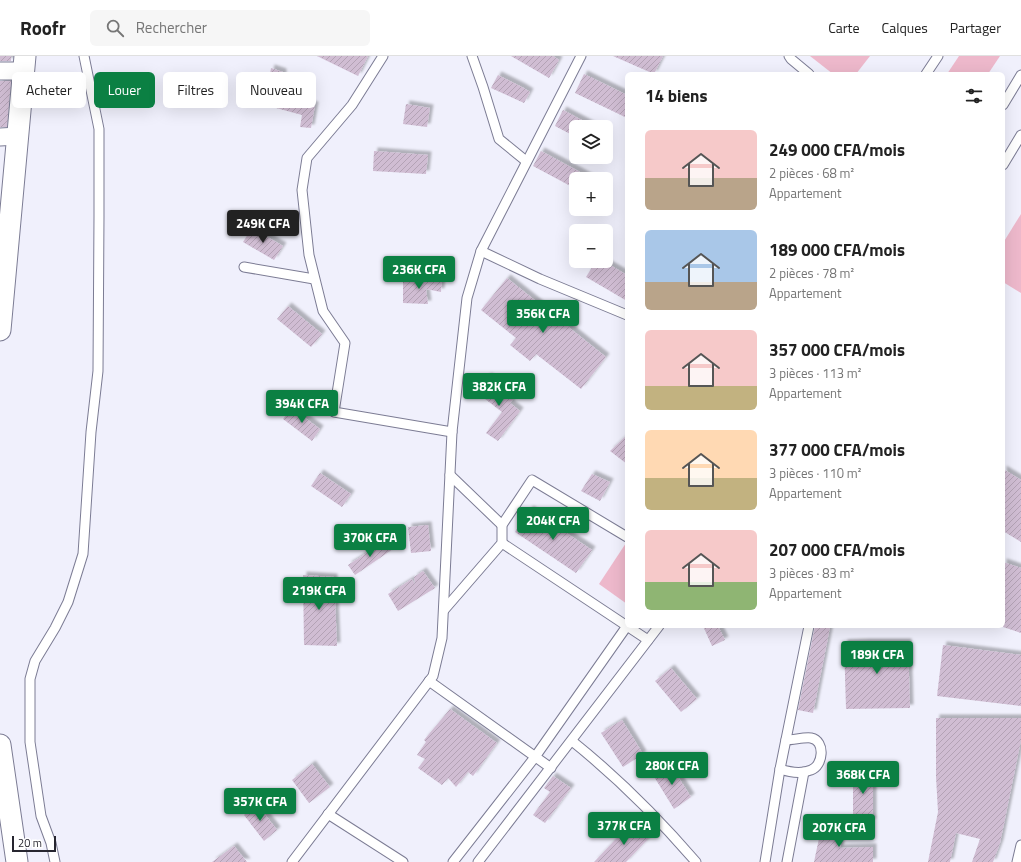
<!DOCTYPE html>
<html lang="fr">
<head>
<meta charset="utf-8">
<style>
  :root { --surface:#fff; --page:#f6f6f6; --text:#222; --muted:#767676; --line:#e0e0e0; --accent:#0b8043 }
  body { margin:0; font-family:"Titillium Web",sans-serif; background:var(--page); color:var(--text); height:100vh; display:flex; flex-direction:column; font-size:15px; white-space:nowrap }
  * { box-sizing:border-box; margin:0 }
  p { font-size:13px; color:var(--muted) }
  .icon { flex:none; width:22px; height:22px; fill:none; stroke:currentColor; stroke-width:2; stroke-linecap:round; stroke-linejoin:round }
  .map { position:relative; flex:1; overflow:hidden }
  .details { position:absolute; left:625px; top:16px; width:380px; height:556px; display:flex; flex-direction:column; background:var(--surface); border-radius:6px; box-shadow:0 4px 16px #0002 }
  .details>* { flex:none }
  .banner { position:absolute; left:12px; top:16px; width:380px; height:36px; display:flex; gap:8px }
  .tools { position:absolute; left:569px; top:64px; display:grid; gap:8px }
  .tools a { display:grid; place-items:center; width:44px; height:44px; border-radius:6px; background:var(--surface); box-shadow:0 4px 16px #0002; font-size:20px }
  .scale { position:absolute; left:12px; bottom:10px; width:44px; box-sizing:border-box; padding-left:4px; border:2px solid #272630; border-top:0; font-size:11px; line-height:14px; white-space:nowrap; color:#272630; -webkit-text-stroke:3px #fff; paint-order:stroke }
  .price { position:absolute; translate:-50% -34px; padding:0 9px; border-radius:4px; background:var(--accent); color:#fff; font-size:13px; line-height:26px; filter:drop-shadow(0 1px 2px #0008) }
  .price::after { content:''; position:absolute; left:50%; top:24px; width:12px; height:9px; margin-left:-6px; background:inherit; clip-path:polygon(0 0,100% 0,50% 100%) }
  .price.current { background:#222; color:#fff }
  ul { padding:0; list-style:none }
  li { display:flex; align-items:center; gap:12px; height:100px; padding:0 20px }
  li span { display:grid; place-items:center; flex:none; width:112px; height:80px; border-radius:6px; color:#555 }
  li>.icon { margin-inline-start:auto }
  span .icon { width:48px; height:48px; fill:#fffc; stroke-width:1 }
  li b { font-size:17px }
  h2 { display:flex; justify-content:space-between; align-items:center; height:48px; padding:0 20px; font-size:17px }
  .chip { padding:0 14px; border-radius:6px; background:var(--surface); box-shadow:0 4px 16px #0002; font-size:14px; line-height:36px }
  .chip.current { background:var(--accent); color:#fff }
  header { display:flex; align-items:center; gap:24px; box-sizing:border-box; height:56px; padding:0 20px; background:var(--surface); border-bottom:1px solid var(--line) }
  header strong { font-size:19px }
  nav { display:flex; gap:22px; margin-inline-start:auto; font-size:14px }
  .search { width:280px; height:36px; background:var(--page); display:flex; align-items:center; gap:10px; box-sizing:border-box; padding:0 14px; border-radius:6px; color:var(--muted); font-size:15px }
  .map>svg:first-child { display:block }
  .green { fill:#edb8cb }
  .building { fill:url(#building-hatch); filter:url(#shadow) }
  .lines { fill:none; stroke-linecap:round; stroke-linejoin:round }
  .service-casing { stroke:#7c7c94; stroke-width:11 }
  .minor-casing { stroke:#7c7c94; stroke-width:19 }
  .tertiary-casing { stroke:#7c7c94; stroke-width:23 }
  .service { stroke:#fff; stroke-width:9 }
  .minor { stroke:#fff; stroke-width:17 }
  .tertiary { stroke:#fff; stroke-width:21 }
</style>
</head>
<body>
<header>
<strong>Roofr</strong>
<div class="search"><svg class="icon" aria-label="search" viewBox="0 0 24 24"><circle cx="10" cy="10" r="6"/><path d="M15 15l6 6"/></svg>Rechercher</div>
<nav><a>Carte</a><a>Calques</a><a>Partager</a></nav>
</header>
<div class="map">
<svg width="1021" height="806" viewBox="0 0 1021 806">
  <defs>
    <pattern id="building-hatch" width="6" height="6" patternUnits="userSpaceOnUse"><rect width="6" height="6" fill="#d0bdd3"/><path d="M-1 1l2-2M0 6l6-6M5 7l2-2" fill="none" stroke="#b3a2b5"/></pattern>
    <filter id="shadow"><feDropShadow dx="3.5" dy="-3.5" stdDeviation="1" flood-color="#0004"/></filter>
  </defs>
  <rect width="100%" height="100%" fill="#f0f0fc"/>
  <g class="green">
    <path d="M810,0h60l-14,18h-23z"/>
    <path d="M959,0h41l-12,18h-41z"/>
    <path d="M1021,158v79l-18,-11v-39z"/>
    <path d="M626,487l1,1v60l-28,-20z"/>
  </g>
  <g class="building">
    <rect x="0" y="0" width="11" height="5"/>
    <path d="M317,0h51l-10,20z"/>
    <path d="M511,0h42l6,4 -10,18z"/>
    <path d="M613,0h50l-9,18z"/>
    <path d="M271,12l12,4v9l19,3v19l13,2 -4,23 -11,-1 2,-12 -37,-10z"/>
    <path d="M584,18l43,21v23l-52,-25z"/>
    <path d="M498,19l24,12 8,5 -6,11 -33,-15z"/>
    <path d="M0,25h11l-4,46h-7z"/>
    <path d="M406,48l24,4 -3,19 -24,-3z"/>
    <path d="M563,54l32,17h-19v10l-21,-11z"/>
    <path d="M374,95l54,4 -2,19 -53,-3z"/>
    <path d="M541,95l52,28h-17v10l-43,-23z"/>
    <path d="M252,172l31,18 -9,14 -31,-18z"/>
    <path d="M596,205h7l24,14v26l-41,-24z"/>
    <path d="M507,222l99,79 -25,32 -45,-35 -6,7 -20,-16 6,-7 -35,-28z"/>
    <path d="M403,223l39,1 -1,12 -15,-3 2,15 -25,-1z"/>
    <path d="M288,250l34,28 -11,13 -34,-28z"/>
    <path d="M488,320l26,22 -4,5 10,8 -22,30 -12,-8 16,-21 -26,-20z"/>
    <path d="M292,352l28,21 -8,12 -29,-22z"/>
    <path d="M627,379v29l-17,-13z"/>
    <path d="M1003,413l18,11v62l-18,-11z"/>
    <path d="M320,417l31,21 -9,13 -31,-21z"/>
    <path d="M592,418l18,8 -10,19 -19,-10z"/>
    <path d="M530,453l62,41 -16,23 -61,-41z"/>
    <path d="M428,469l3,26 -20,2 -3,-26z"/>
    <path d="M387,484l6,9 -38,26 -7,-10z"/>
    <path d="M1003,506l18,6v65l-18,-6z"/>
    <path d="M423,515l12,17 -37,23 -10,-17 24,-15 3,5 -1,-7z"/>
    <path d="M303,519l31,2 3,69 -33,-1z"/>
    <path d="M703,570h15l7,14 -13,6z"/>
    <path d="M815,570l15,1 -17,86 -15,-3z"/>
    <path d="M866,586h42l2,66 -64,1 -2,-66z"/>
    <path d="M943,589l78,10v51l-84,-10z"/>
    <path d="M671,612l26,31 -16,13 -26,-31z"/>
    <path d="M450,653l47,34 -24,33 -5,-4 -12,15 -8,-9 -6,7 -24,-17 7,-9 -8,-4 9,-13 -2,-2z"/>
    <path d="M936,662h85v22l-21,103 -7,19h-21l8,-23 -24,-6 -6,29h-22l10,-50 -2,-35z"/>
    <path d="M622,664l21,34 -20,13 -22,-34z"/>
    <path d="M312,708l18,23 -21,16 -17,-23z"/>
    <path d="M670,708l21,33 -17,12 -21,-34z"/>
    <rect x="853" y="712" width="20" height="54"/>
    <path d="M553,720l18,12 -26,35 -12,-8 17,-23 -6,-4z"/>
    <path d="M257,748l20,26 -13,11 -20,-26z"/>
    <path d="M632,766l17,16 -23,24h-32z"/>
    <path d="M822,768l21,5 -3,19 33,-1v15h-59z"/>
    <path d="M234,790l13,16h-35z"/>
  </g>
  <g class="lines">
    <defs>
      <g id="service">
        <path d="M383,0l-31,49 -45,53 -5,32 7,65 14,56 22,32 -11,69 118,20"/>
        <path d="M472,0l11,31 16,52 27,22"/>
        <path d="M789,0l2,3 18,15"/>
        <path d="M926,18l12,-18"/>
        <path d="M1003,49l18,-30"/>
        <path d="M1003,109l18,-30"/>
        <path d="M481,195l59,28 87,36"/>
        <path d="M244,211l70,12"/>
        <path d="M450,419l52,50"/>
        <path d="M502,487l146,97"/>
        <path d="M444,554l58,-67v-18l30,-45 95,57"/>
        <path d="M429,625l122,87"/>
        <path d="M572,685c45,36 86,77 124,121"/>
        <path d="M780,713c9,3 22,5 31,1 12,-4 15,-29 0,-32 -7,-1 -17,2 -25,2"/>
        <path d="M328,758l75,48"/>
        <path d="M55,806l-4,-19 -10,-27 -11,-74v-63l5,-18 20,-33 13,-26 15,-48 8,-122 7,-61 1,-155v-87l-15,-73"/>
        <path d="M292,806l141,-186 9,-38 10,-206 15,-134 14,-47 100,-195"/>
        <path d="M453,806l82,-105 92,-131"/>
        <path d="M478,806l181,-236"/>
        <path d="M765,806l15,-93 29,-143"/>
        <path d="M787,806l17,-90"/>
        <path d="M1017,806l4,-17"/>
      </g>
      <g id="minor">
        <path d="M0,15h24"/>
        <path d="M0,81l18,-1"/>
      </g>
      <g id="tertiary">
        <path d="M0,274l25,-274"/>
        <path d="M0,689l17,117"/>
      </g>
    </defs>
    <use href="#service" class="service-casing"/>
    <use href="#minor" class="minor-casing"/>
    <use href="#tertiary" class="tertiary-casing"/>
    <use href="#service" class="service"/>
    <use href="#minor" class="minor"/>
    <use href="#tertiary" class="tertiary"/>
  </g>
</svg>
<div class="tools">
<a><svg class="icon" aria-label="layers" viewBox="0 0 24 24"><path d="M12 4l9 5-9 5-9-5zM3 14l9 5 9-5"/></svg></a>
<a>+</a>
<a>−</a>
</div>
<div class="scale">20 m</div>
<b class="price current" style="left:263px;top:188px">249K CFA</b>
<b class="price" style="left:419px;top:234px">236K CFA</b>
<b class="price" style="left:543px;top:278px">356K CFA</b>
<b class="price" style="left:499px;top:351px">382K CFA</b>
<b class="price" style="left:302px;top:368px">394K CFA</b>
<b class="price" style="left:553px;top:485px">204K CFA</b>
<b class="price" style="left:370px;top:502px">370K CFA</b>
<b class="price" style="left:319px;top:555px">219K CFA</b>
<b class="price" style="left:877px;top:619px">189K CFA</b>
<b class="price" style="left:672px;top:730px">280K CFA</b>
<b class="price" style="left:863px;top:739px">368K CFA</b>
<b class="price" style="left:260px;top:766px">357K CFA</b>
<b class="price" style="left:624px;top:790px">377K CFA</b>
<b class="price" style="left:839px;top:792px">207K CFA</b>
<div class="banner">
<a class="chip">Acheter</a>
<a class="chip current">Louer</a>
<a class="chip">Filtres</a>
<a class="chip">Nouveau</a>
</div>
<section class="details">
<h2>14 biens<svg class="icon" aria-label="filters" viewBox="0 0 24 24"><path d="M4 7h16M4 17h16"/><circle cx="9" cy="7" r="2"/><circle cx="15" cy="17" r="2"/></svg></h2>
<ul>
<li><span style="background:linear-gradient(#f6c9c9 60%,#b9a48a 0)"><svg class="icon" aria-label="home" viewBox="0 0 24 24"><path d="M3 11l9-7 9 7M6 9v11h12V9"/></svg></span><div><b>249 000 CFA/mois</b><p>2 pièces · 68 m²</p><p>Appartement</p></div></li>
<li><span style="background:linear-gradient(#a9c7e8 65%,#b9a48a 0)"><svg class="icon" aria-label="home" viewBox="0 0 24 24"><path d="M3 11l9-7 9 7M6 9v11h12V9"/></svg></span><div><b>189 000 CFA/mois</b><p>2 pièces · 78 m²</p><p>Appartement</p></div></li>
<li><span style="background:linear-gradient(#f6c9c9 70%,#c2b280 0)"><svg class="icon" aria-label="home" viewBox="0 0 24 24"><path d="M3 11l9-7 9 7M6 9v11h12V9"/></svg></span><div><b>357 000 CFA/mois</b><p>3 pièces · 113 m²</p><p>Appartement</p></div></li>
<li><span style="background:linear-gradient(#ffd9b3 60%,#c2b280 0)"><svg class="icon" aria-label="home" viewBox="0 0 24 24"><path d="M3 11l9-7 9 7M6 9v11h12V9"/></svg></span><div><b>377 000 CFA/mois</b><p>3 pièces · 110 m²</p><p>Appartement</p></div></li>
<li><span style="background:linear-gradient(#f6c9c9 65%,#8fb573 0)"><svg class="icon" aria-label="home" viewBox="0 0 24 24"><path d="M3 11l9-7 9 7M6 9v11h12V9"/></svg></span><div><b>207 000 CFA/mois</b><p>3 pièces · 83 m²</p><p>Appartement</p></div></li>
</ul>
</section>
</div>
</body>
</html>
